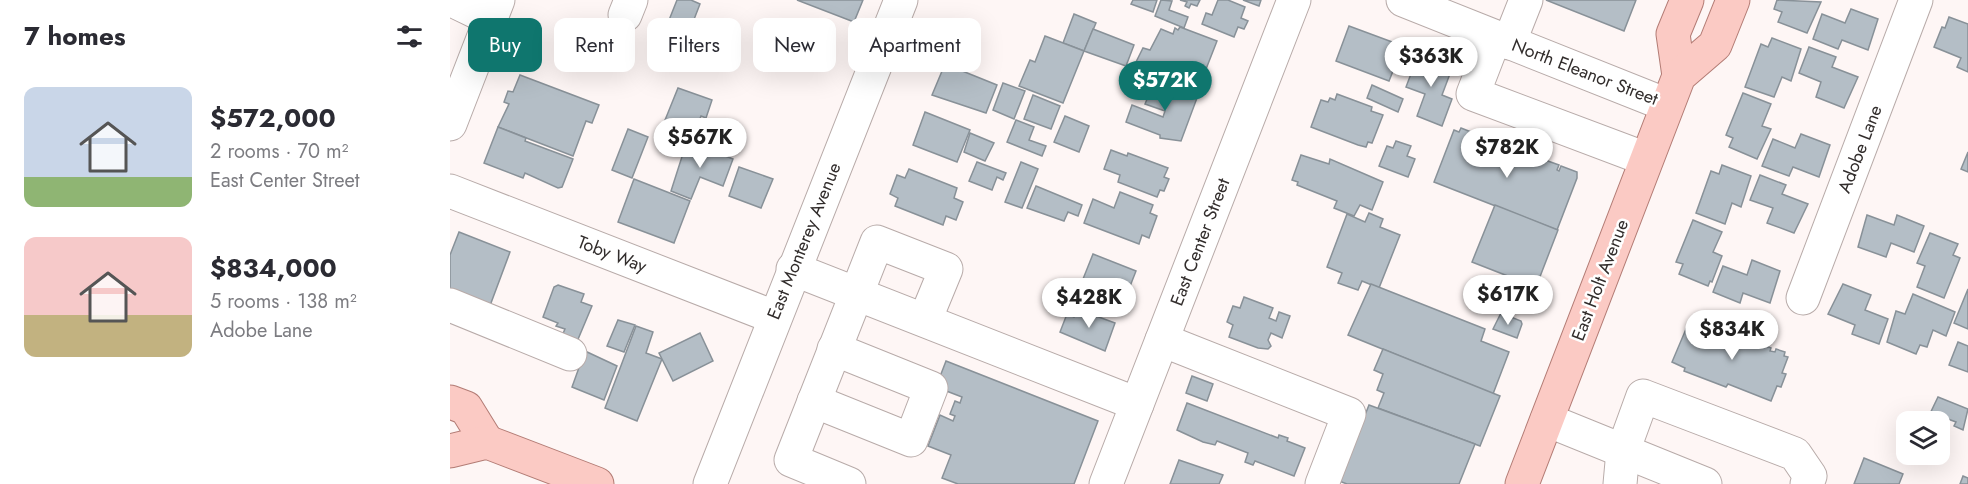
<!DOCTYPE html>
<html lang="en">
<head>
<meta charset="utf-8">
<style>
  :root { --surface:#fff; --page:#f7f7f7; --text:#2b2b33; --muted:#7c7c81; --accent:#0f766e }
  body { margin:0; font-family:Jost,sans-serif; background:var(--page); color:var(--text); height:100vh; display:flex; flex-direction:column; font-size:22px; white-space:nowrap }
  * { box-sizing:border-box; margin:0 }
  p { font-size:20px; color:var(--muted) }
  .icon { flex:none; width:33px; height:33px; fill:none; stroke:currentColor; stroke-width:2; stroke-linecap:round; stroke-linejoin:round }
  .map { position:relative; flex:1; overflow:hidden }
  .side { display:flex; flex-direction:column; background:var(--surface); width:450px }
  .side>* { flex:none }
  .guide { position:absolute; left:18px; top:18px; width:570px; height:54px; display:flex; gap:12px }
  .buttons { position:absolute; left:1446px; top:411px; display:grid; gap:12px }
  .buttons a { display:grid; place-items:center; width:54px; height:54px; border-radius:12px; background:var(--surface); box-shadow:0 6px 24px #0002; font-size:30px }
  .price { position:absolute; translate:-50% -51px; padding:0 14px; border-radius:21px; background:#fff; color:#222; font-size:20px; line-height:39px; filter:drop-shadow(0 2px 3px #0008) }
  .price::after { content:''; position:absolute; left:50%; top:36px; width:18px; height:14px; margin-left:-9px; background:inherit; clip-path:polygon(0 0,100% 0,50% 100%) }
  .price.active { background:var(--accent); color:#fff }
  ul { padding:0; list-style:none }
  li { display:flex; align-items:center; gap:18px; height:150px; padding:0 24px }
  li span { display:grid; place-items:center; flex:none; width:168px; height:120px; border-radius:12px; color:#555 }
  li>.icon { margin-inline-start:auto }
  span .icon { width:72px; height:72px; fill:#fffc; stroke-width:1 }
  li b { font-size:26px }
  h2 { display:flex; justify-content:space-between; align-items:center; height:72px; padding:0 24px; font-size:26px }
  .chip { padding:0 21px; border-radius:12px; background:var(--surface); box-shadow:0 6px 24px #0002; font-size:21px; line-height:54px }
  .chip.active { background:var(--accent); color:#fff }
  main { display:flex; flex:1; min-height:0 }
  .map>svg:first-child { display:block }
  .building { fill:#b4bec6; stroke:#889198; stroke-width:1.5 }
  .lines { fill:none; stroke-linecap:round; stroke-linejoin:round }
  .minor-casing { stroke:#b8aba9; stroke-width:35 }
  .major-casing { stroke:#b37c75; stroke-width:35 }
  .minor { stroke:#fff; stroke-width:33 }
  .major { stroke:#fbcac4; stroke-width:33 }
  .labels { text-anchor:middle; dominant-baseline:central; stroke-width:5; stroke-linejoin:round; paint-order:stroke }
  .street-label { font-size:18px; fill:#322d2c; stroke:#fff }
</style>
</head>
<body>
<main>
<section class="side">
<h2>7 homes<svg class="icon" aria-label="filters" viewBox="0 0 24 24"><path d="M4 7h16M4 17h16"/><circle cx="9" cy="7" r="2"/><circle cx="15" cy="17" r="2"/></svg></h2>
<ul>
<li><span style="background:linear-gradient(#c9d6e8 75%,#8fb573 0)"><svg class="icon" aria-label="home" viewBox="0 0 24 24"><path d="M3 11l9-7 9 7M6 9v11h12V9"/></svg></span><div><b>$572,000</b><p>2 rooms · 70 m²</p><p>East Center Street</p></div></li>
<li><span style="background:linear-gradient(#f6c9c9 65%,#c2b280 0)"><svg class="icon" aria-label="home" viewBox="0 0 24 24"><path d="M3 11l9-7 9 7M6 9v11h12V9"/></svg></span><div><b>$834,000</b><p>5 rooms · 138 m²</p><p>Adobe Lane</p></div></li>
</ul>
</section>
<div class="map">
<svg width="1518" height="484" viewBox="0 0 1518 484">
  <rect width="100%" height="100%" fill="#fef6f5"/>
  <g class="building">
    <path d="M227,0h14l9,4 -26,67 -22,-8z"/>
    <path d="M347,0h66l-9,22z"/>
    <path d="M683,0h24l-4,12 -22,-8z"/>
    <path d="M711,0l11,1 -3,9 19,7 -4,11 -29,-12z"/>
    <path d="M730,0h20l-3,6 -6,-2 -2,4 -4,-2 2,-4z"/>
    <path d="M768,0h10l17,7 -4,11 7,3 -4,8 -6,-2 -4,10 -32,-13 4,-11 6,2z"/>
    <path d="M793,0h18l-2,6z"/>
    <path d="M1096,0h90l-12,31z"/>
    <path d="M1327,0l44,2 -14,31 -29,-11 4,-10 -8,-3z"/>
    <path d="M1401,9l27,10 -10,31 -26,-10 -4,9 -25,-10 9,-25 23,9z"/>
    <path d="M624,14l22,9 -12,28 -21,-8z"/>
    <path d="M1499,17l19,7v48l-11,-5 4,-9 -27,-11 8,-20 3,1z"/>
    <path d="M899,26l54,20 -1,3 4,2 -7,17 -4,-2 -6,15 -53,-20z"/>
    <path d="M730,27l37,14 -18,46 -37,-14 3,-8 -5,-2 -5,14 -22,-9 10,-20 7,2 11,-21 12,5 2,-6 3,2z"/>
    <path d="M643,29l41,16 -8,21 -42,-15z"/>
    <path d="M595,36l39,15 -21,52 -44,-17 11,-26 5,2z"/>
    <path d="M1322,38l29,11 -10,32 -9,-4 -8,20 -29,-10 16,-43 7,3z"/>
    <path d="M1359,47l27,10 -4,10 26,10 -14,31 -28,-11 5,-15 -22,-9z"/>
    <path d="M977,54l20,8 -3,7 7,2 -9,24 10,4 -10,27 -25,-10 8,-22 -19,-7 11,-29 7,3z"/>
    <path d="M495,64l52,21 -11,28 -54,-18z"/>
    <path d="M70,75l79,30 -7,18 -6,-2 -13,35 -75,-29 11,-23 -5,-2 4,-11 5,1z"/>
    <path d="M705,80l42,18 -16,43 -21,-3v-3l-34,-13 6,-17 31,12 2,-6 -20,-7z"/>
    <path d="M553,83l22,8 -11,28 -21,-9z"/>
    <path d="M922,85l31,14 -5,13 -31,-14z"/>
    <path d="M228,88l34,12 -6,18 -5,-2 -8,20 -30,-11z"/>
    <path d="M1293,93l28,11 -9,22 9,3 -14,30 -28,-12 4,-9 -7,-3z"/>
    <path d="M887,94l35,13 -1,4 12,4 -11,28 -4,-1 -2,5 -8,-2 -47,-18 10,-27 7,2 2,-4 5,2z"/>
    <path d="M583,95l27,11 -9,23 -27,-10z"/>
    <path d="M475,112l45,18 -13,32 -44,-17z"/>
    <path d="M615,116l24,10 -10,26 -25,-10z"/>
    <path d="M566,120l18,7 -5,13 17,6 -4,10 -35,-14z"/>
    <path d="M48,127l28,11 -1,3 48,18 -11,28 -4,1 -33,-15 -2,5 -39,-15z"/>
    <path d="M1011,128l10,4 -2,4 39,15 2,-4 14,5 -1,5 3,1 1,-5 14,6 -2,4 4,1 2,-4 14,5 -2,5 2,1 2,-5 16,6v6l-20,52 -123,-48 20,-52 5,2z"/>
    <path d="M178,129l20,8 -16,41 -20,-8z"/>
    <path d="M520,133l24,10 -9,18 -21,-9z"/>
    <path d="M1351,134l29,11 -11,32 -26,-10 -4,9 -27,-10 11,-27 22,9z"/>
    <path d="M237,141l46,18 -10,27 -23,-9 -9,22 -20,-8z"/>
    <path d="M946,141l15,5 -4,10 8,3 -7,18 -29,-11 8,-20 6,2z"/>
    <path d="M661,150l16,6 1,-3 40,15 -4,9 5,2 -5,12 -4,-1 -3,7 -39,-15 2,-7 -16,-6z"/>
    <path d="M1518,152v20l-7,-3z"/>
    <path d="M851,155l28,9 1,-5 53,23 -11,28 -12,-5 -6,11 -20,-8 3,-7 -40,-16 1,-3 -6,-2z"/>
    <path d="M527,162l29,11 -3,7 -6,-3 -5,13 -23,-9z"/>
    <path d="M571,162l17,7 -16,39 -17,-6z"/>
    <path d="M1272,165l29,11 -10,31 -9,-4 -7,21 -29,-11 15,-42 8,3z"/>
    <path d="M289,167l34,12 -12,29 -32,-12z"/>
    <path d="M459,169l48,19 -3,10 9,4 -7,18 -10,-4 -3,9 -48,-19 3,-8 -8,-4 7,-19 8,3z"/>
    <path d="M1310,175l26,10 -4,9 26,10 -14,29 -27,-10 6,-15 -23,-8z"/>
    <path d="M184,179l56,22 -16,42 -56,-21z"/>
    <path d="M586,186l46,19 -4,11 -10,-4 -4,9 -37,-13z"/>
    <path d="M670,192l33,13 -3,8 7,3 -8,22 -7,-3 -3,9 -55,-21 9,-24 21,9z"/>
    <path d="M1045,205l63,25 -22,57 -64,-25z"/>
    <path d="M919,213l14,6 -3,8 20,8 -21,53 -17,-7 -4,9 -20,-7 4,-10 -15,-6 20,-53 18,8z"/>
    <path d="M1417,215l27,10 3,-10 27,11 -10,26 -23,-9 -5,14 -28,-10z"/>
    <path d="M1243,220l29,12 -9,20 9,4 -10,26 -2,-1 -2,5 -29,-12 4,-10 -7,-2z"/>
    <path d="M9,232l51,20 -22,59 -38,-15v-41z"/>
    <path d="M1480,233l28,11 -5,11 7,3 -16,40 -27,-11 8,-21 -8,-3z"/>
    <path d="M643,254l43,17 -11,28 -38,-16 1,-2 -5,-2z"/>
    <path d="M1302,260l28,11 -10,32 -27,-10 -3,10 -27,-11 10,-26 24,9z"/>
    <path d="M921,284l114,45 -4,12 28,11 -16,42 -145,-59z"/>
    <path d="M1393,284l28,11 -6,15 23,9 -9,25 -27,-10 3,-9 -27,-11z"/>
    <path d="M108,285l26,9 -3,8 11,4 -16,38 -15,-6 4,-9 -9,-3 2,-3 -15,-6 11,-30z"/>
    <path d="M1518,289v40l-14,-6z"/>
    <path d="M1463,294l42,18 -9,24 -13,-6 -6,17 -7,-2 -4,9 -29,-12 9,-31 9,3z"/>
    <path d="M794,297l29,11 -4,10 7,3 3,-9 11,4 -8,22 -11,-5 -3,7 3,6 -3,3 -10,-1 -29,-11 4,-12 -6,-3 6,-16 7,2z"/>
    <path d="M627,309l38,14 -10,28 -45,-19 7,-18 7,3z"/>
    <path d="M1051,313l20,8 1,3 -5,14 -24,-9z"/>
    <path d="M168,320l17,5 -11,27 -17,-6z"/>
    <path d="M1259,323l32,12 -1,4 5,-1 26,10 -1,3 5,1 1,-3 9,3 -1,4 4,1 -6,16 4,1 -5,13 -4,-1 -6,15 -43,-17 -2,3 -42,-16 1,-3 -13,-6 14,-33 19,4z"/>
    <path d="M186,326l17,6 -7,21 16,6 -25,62 -32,-13z"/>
    <path d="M250,333l13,28 -40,20 -14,-28z"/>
    <path d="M1508,342l10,4v26l-19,-7z"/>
    <path d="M933,349l117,47 -20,50 -102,-38 6,-15 -7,-3 6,-16 -9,-4z"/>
    <path d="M135,351l32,15 -13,34 -32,-13z"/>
    <path d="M496,361l152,60 -24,63h-116l-16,-6 9,-23 -23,-9 12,-31 13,6 2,-5 -5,-2 5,-13 5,2 2,-6 -26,-10z"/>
    <path d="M742,376l21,8 -6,17 -21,-8z"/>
    <path d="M1488,397l30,12 -5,21 -9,-4 2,-4 -19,-7 -3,7h-8z"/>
    <path d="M737,403l91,35 1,-3 9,3 -1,3 18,7 -11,28 -39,-15 -2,4 -8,-3 3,-9 -31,-12 -2,4 -12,-3 -26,-12z"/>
    <path d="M919,405l106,39 -16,40h-112l-8,-3z"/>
    <path d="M1414,458l39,16 -4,10h-45z"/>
    <path d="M729,460l44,15 -4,9h-49z"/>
    <path d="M1513,476l5,2v6h-8z"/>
  </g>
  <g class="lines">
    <defs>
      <g id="minor">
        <path d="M2,0l39,19"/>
        <path d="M953,0l264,105"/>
        <path d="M175,15l6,-15"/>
        <path d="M1045,37l-22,57 173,65"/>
        <path d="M1059,43l17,-43"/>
        <path d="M0,124l48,-124"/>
        <path d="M0,191l324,126"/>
        <path d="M343,269l344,135"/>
        <path d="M1353,298l113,-298"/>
        <path d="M0,305l120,49"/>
        <path d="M712,340l187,74 -27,70"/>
        <path d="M364,401l97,39 20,-52 -97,-39"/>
        <path d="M1097,420l158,64"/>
        <path d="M260,484l191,-484"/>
        <path d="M399,484l-58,-24 86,-218 69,27 -21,51"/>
        <path d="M656,484l188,-484"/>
        <path d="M1170,484l3,-33 20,-55 152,58 15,22 -3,8"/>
      </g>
      <g id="major">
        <path d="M1229,76l-6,-42 14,-34"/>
        <path d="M0,402l16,6 21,34"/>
        <path d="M0,451l37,-9 110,42"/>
        <path d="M1072,484l157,-408 36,-31 18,-45"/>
      </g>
    </defs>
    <use href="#minor" class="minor-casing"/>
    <use href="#major" class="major-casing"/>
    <use href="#minor" class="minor"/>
    <use href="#major" class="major"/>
  </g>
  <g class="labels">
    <g class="street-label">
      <text transform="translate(1135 72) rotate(21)">North Eleanor Street</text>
      <text transform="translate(1410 149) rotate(-69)">Adobe Lane</text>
      <text transform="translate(354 241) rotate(-68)">East Monterey Avenue</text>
      <text transform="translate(750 242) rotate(-69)">East Center Street</text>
      <text transform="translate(162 254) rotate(21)">Toby Way</text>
      <text transform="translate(1150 280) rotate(-69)">East Holt Avenue</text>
    </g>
  </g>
</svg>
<div class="buttons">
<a><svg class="icon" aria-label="layers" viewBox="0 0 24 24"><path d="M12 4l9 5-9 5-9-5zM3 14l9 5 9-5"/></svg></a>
</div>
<b class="price" style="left:981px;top:88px">$363K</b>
<b class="price active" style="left:715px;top:112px">$572K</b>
<b class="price" style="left:250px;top:169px">$567K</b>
<b class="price" style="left:1057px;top:179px">$782K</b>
<b class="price" style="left:1058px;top:326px">$617K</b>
<b class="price" style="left:639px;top:329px">$428K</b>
<b class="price" style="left:1282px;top:361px">$834K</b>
<div class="guide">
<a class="chip active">Buy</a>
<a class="chip">Rent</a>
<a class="chip">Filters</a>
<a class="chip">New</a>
<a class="chip">Apartment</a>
</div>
</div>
</main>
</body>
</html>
